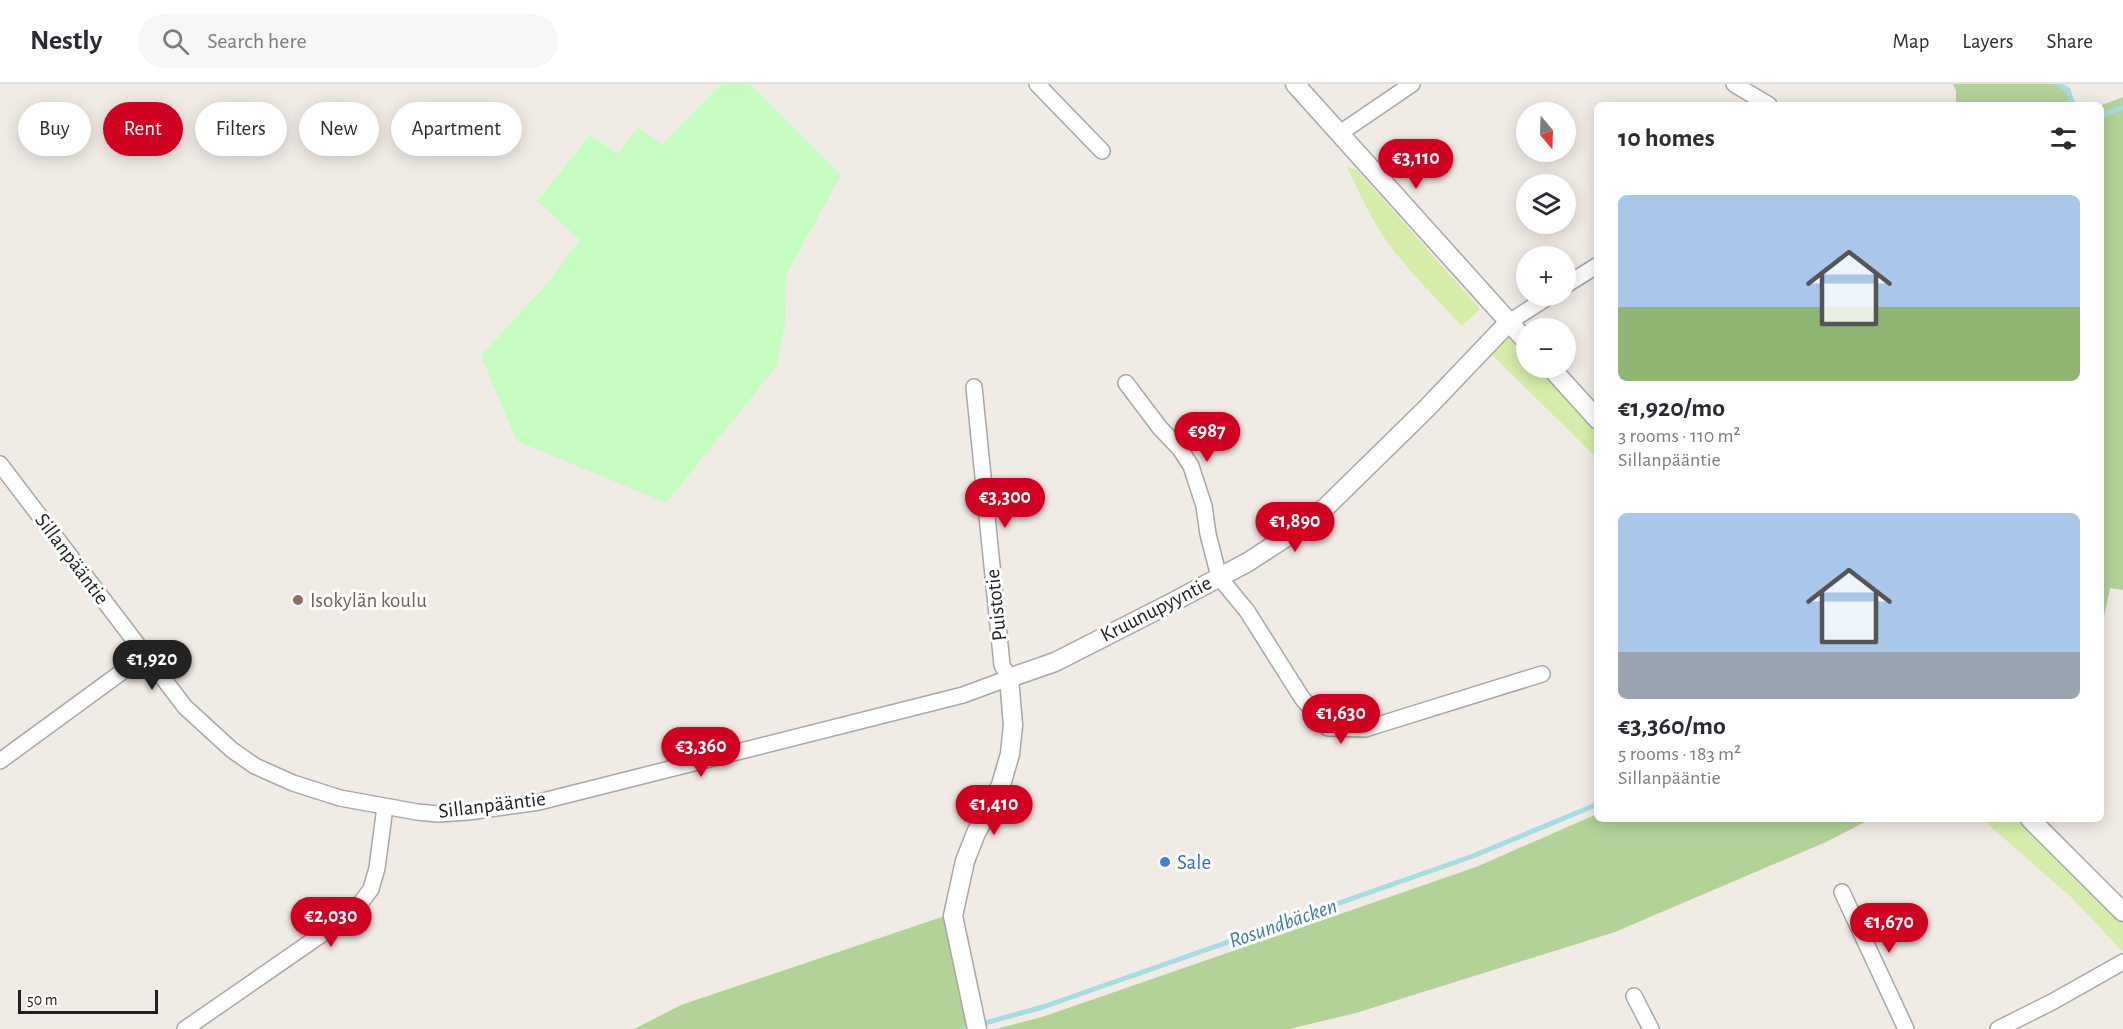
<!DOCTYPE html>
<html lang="en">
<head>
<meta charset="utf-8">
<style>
  :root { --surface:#fff; --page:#f7f7f7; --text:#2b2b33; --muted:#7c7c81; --line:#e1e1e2; --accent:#d00020 }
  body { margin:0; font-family:"Alegreya Sans",sans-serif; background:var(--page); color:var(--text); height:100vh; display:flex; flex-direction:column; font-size:22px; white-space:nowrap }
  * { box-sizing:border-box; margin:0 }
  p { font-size:20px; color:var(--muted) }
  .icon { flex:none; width:33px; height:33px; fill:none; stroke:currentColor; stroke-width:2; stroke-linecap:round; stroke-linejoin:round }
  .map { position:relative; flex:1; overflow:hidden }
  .details { position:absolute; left:1594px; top:18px; width:510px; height:720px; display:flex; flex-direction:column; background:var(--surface); border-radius:9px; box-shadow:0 3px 15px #0003 }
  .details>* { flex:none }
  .top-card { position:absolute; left:18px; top:18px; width:570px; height:54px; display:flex; gap:12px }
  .needle { width:39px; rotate:161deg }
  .controls { position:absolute; left:1516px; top:18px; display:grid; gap:12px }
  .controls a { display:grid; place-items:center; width:60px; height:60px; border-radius:50%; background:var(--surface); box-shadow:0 3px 15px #0003; font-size:30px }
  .scale { position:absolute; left:18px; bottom:15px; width:140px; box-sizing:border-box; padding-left:6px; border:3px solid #202020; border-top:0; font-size:16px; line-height:21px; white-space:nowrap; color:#202020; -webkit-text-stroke:4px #fff; paint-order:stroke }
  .price { position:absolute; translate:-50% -51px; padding:0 14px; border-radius:21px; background:var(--accent); color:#fff; font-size:20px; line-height:39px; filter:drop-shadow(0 2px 3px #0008) }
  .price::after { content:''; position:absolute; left:50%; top:36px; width:18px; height:14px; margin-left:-9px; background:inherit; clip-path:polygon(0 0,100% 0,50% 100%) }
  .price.selected { background:#222; color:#fff }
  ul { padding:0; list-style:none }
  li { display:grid; align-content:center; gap:12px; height:318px; padding:0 24px }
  li span { display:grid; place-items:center; height:186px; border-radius:9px; color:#555 }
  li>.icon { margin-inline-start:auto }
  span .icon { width:108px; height:108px; fill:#fffc; stroke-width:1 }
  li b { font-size:26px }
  h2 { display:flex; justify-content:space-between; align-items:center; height:72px; padding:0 24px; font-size:26px }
  .pill { padding:0 21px; border-radius:27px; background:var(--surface); box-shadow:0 3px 15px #0003; font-size:21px; line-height:54px }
  .pill.selected { background:var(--accent); color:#fff }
  header { display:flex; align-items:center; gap:36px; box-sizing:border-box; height:84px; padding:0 30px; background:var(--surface); border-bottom:2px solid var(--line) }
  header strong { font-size:28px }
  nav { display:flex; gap:33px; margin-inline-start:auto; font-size:21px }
  .search { width:420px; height:54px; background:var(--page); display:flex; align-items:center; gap:15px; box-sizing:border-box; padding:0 21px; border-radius:33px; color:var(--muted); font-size:22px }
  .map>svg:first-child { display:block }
  .grass { fill:#d5eda9 }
  .forest { fill:#b2d298 }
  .park { fill:#c5fdc1 }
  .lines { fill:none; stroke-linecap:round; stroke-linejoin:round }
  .stream { stroke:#a4dce1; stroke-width:5 }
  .minor-casing { stroke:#a7a7a7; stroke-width:18 }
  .tertiary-casing { stroke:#a7a7a7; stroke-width:21 }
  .minor { stroke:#fff; stroke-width:15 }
  .tertiary { stroke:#fff; stroke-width:18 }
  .education-dot { fill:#8d6e63; stroke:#fff; stroke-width:2 }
  .shop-dot { fill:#3f7fe0; stroke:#fff; stroke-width:2 }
  .labels { text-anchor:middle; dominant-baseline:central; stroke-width:6; stroke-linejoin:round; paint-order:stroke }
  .street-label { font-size:21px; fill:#202020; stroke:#fff }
  .education-label { font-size:21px; fill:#785e54; stroke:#fff; text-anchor:start }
  .shop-label { font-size:21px; fill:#366cbe; stroke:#fff; text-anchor:start }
  .water-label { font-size:22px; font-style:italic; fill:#3e7c9d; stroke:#fff }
</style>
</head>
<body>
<header>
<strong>Nestly</strong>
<div class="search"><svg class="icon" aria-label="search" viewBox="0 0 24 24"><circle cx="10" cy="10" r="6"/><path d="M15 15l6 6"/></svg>Search here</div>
<nav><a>Map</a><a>Layers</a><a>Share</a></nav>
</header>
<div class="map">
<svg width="2123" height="945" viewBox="0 0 2123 945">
  <rect width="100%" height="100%" fill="#f1ebe6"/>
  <g class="grass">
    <path d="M1347,83l10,3 123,139 -18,17c-25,-26 -50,-52 -72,-80 -18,-24 -30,-52 -43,-79z"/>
    <path d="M1509,253l18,20v11h10l60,66v24l-106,-104z"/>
    <path d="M1982,735h36l3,2 102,101v30l-51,-54z"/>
  </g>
  <g class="forest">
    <path d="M1953,0h105l10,6 6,15h-118v-14z"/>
    <path d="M2123,13v493l-13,-2 -8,38v-521z"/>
    <path d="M1597,730l1,5h273l-45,23 -211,90 -259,81 -67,16h-294l47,-12 434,-150z"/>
    <path d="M945,832l22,113h-333l47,-24z"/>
  </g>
  <path class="park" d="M722,0h28l91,91 -55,100 -1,50 -9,42 -110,136 -149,-62 -36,-85 64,-70 35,-46 -43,-39 53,-66 28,19 20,-27 24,18z"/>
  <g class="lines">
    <g class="stream">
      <path d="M2058,0l10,6 5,15"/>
      <path d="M2102,31l21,-8"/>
      <path d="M963,945l80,-22 430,-151 125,-52"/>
    </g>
    <defs>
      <g id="minor">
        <path d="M1037,0l65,67"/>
        <path d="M1734,0l35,21"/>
        <path d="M1340,49l72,-49"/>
        <path d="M1566,201l32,-20"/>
        <path d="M1509,238l41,-26"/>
        <path d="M1126,299l34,45 20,21 11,17 13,40 4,28 11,43 28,34 55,87 26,30 37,1 177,-55"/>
        <path d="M0,380l185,243 47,43 23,16 38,17 47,15 77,14 21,2 30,-2 71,-10 424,-107 46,-17 -7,-13 -28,-278"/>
        <path d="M0,677l145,-106"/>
        <path d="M1842,808l64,137"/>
        <path d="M1634,912l17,33"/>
        <path d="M185,945l169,-117 17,-23 6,-21 8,-61"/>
        <path d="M1998,945l54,-27 71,-40"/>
      </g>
      <g id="tertiary">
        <path d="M1295,0l232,258"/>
        <path d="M1551,284l47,52"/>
        <path d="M2030,735l93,93"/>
        <path d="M977,945l-24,-113 12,-55 11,-28 25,-48 9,-31 3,-29 -4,-47 46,-16 120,-61 73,-39 43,-28 35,-27 100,-98 83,-87"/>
      </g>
    </defs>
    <use href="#minor" class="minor-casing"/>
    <use href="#tertiary" class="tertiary-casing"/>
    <use href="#minor" class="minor"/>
    <use href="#tertiary" class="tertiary"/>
  </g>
  <circle class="education-dot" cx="298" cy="516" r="6"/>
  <circle class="shop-dot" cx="1165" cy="778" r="6"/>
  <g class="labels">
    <g class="street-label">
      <text transform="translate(72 475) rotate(53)">Sillanpääntie</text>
      <text transform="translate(996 521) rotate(-96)">Puistotie</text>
      <text transform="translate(1156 525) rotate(-27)">Kruunupyyntie</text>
      <text transform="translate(492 721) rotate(-7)">Sillanpääntie</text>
    </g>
    <g class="education-label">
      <text x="310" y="516">Isokylän koulu</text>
    </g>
    <g class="shop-label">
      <text x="1177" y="778">Sale</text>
    </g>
    <g class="water-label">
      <text transform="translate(1283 839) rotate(-19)">Rosundbäcken</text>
    </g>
  </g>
</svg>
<div class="controls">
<a><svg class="needle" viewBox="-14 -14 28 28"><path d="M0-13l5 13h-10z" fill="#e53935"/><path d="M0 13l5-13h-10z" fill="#7c7c81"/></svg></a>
<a><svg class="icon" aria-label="layers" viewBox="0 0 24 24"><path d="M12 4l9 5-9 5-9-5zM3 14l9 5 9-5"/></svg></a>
<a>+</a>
<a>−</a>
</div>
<div class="scale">50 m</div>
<b class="price" style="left:1416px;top:106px">€3,110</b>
<b class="price" style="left:1207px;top:379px">€987</b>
<b class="price" style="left:1005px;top:445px">€3,300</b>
<b class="price" style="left:1295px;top:469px">€1,890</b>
<b class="price selected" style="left:152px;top:607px">€1,920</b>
<b class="price" style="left:1341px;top:661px">€1,630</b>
<b class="price" style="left:701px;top:694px">€3,360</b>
<b class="price" style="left:994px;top:752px">€1,410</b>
<b class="price" style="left:331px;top:864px">€2,030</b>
<b class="price" style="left:1889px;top:870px">€1,670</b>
<div class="top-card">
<a class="pill">Buy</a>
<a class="pill selected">Rent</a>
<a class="pill">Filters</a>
<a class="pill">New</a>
<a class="pill">Apartment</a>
</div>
<section class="details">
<h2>10 homes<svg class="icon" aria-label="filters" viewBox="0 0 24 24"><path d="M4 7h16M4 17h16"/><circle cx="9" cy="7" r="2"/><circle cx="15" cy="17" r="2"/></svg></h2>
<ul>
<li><span style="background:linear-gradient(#a9c7e8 60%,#8fb573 0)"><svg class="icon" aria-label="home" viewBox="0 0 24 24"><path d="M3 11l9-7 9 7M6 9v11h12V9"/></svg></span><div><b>€1,920/mo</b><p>3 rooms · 110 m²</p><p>Sillanpääntie</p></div></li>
<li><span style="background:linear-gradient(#a9c7e8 75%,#9aa5b1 0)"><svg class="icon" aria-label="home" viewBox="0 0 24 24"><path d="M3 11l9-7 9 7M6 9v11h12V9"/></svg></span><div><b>€3,360/mo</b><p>5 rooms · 183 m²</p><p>Sillanpääntie</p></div></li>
</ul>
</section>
</div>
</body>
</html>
